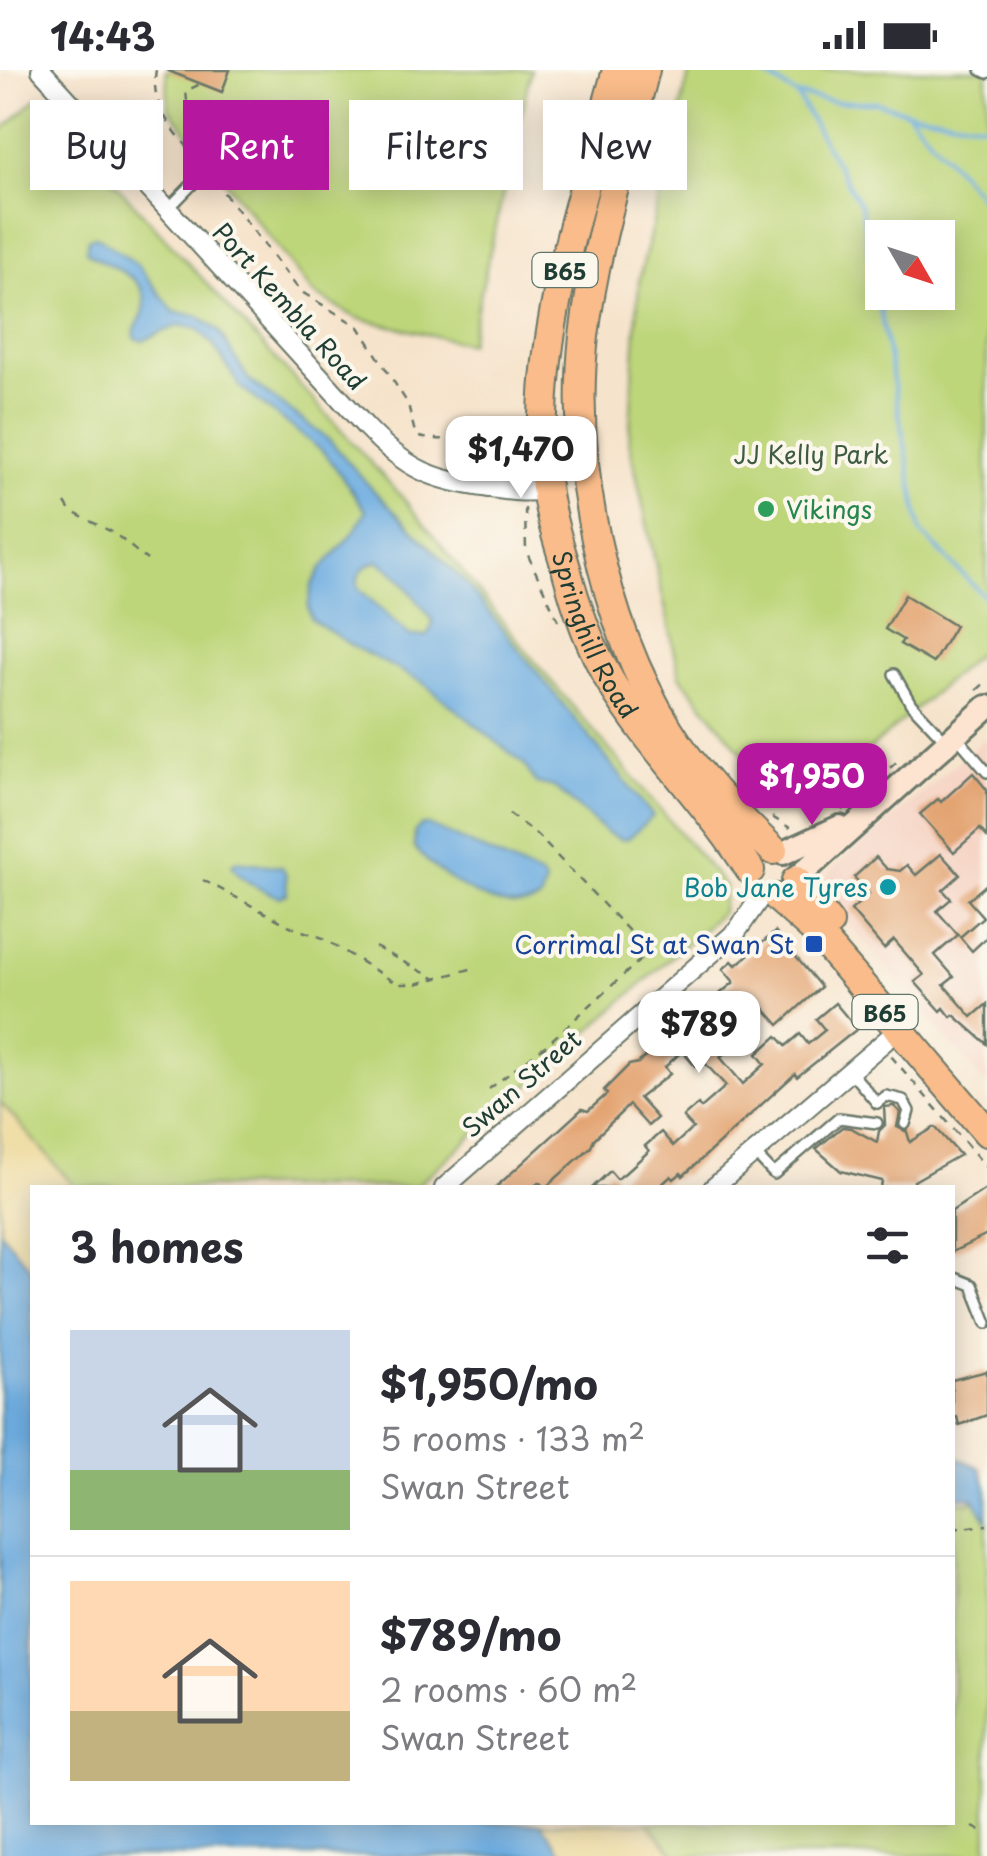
<!DOCTYPE html>
<html lang="en">
<head>
<meta charset="utf-8">
<style>
  :root { --surface:#fff; --page:#f7f7f7; --text:#2b2b33; --muted:#7c7c81; --line:#e1e1e2; --accent:#b5179e }
  body { margin:0; font-family:"Playpen Sans",sans-serif; background:var(--page); color:var(--text); height:100vh; display:flex; flex-direction:column; font-size:38px; white-space:nowrap }
  * { box-sizing:border-box; margin:0 }
  p { font-size:32px; color:var(--muted) }
  .icon { flex:none; width:55px; height:55px; fill:none; stroke:currentColor; stroke-width:2; stroke-linecap:round; stroke-linejoin:round }
  .map { position:relative; flex:1; overflow:hidden }
  .panel { position:absolute; left:30px; top:1115px; width:925px; height:640px; display:flex; flex-direction:column; background:var(--surface); border-radius:0px; box-shadow:0 5px 25px #0003 }
  .panel>* { flex:none }
  .guide { position:absolute; left:30px; top:30px; width:928px; height:90px; display:flex; gap:20px }
  .needle { width:65px; rotate:129deg }
  .tools { position:absolute; left:865px; top:150px; display:grid; gap:20px }
  .tools a { display:grid; place-items:center; width:90px; height:90px; border-radius:0px; background:var(--surface); box-shadow:0 5px 25px #0003; font-size:50px }
  .price { position:absolute; translate:-50% -85px; padding:0 22px; border-radius:20px; background:#fff; color:#222; font-size:32px; line-height:65px; filter:drop-shadow(0 2px 5px #0008) }
  .price::after { content:''; position:absolute; left:50%; top:60px; width:30px; height:22px; margin-left:-15px; background:inherit; clip-path:polygon(0 0,100% 0,50% 100%) }
  .price.selected { background:var(--accent); color:#fff }
  ul { padding:0; list-style:none }
  li { display:flex; align-items:center; gap:30px; height:250px; padding:0 40px }
  li+li { border-top:2px solid var(--line) }
  li span { display:grid; place-items:center; flex:none; width:280px; height:200px; border-radius:0px; color:#555 }
  li>.icon { margin-inline-start:auto }
  span .icon { width:120px; height:120px; fill:#fffc; stroke-width:1 }
  li b { font-size:42px }
  h2 { display:flex; justify-content:space-between; align-items:center; height:120px; padding:0 40px; font-size:42px }
  .chip { padding:0 35px; border-radius:0px; background:var(--surface); box-shadow:0 5px 25px #0003; font-size:35px; line-height:90px }
  .chip.selected { background:var(--accent); color:#fff }
  .status { display:flex; justify-content:space-between; align-items:center; height:70px; padding:0 50px; background:var(--surface); direction:ltr }
  .status svg { height:28px; fill:currentColor }
  .map>svg:first-child { display:block }
  .built { fill:#f5d2c2 }
  .green { fill:#bed67a; stroke:#6e8a57; stroke-width:2.5; fill-rule:evenodd }
  .sand { fill:#eeda9e; stroke:#868c69; stroke-width:2.5 }
  .water { fill:#6eade1; stroke:#46758a; stroke-width:2.5; fill-rule:evenodd }
  .lines { fill:none; stroke-linecap:round; stroke-linejoin:round }
  .stream { stroke:#6eade1; stroke-width:4 }
  .building { fill:#e19c66 }
  .lane-casing { stroke:#6a7769; stroke-width:14 }
  .street-casing { stroke:#6a7769; stroke-width:22 }
  .secondary-casing { stroke:#6a7769; stroke-width:28 }
  .primary-casing { stroke:#6a7769; stroke-width:32 }
  .path { stroke:#6a7769; stroke-width:2.5; stroke-dasharray:8 8; stroke-linecap:butt }
  .lane { stroke:#fff; stroke-width:9 }
  .street { stroke:#fff; stroke-width:18 }
  .secondary { stroke:#fde4d0; stroke-width:22 }
  .primary { stroke:#f9bc8a; stroke-width:28 }
  .leisure-dot { fill:#2e9e5b; stroke:#fbf7ec; stroke-width:4 }
  .culture-dot { fill:#0f9aa8; stroke:#fbf7ec; stroke-width:4 }
  .transit-dot { fill:#1a4fb4; stroke:#fbf7ec; stroke-width:4 }
  .labels { text-anchor:middle; dominant-baseline:central; stroke-width:8; stroke-linejoin:round; paint-order:stroke }
  .shield { fill:#fbf7ec; stroke:#61756b; stroke-width:2.5 }
  .shield-label { font-size:22px; font-weight:bold; fill:#1f3d34 }
  .street-label { font-size:25px; fill:#1f3d34; stroke:#fbf7ec }
  .park-label { font-size:25px; fill:#3f5c42; stroke:#fbf7ec }
  .leisure-label { font-size:25px; fill:#27864d; stroke:#fbf7ec; text-anchor:start }
  .culture-label { font-size:25px; fill:#0d838f; stroke:#fbf7ec; text-anchor:end }
  .transit-label { font-size:25px; fill:#164399; stroke:#fbf7ec; text-anchor:end }
</style>
</head>
<body>
<div class="status"><b>14:43</b><svg viewBox="0 0 49 12"><path d="M0 12V9h3v3zM5 12V6h3v6zM10 12V3h3v9zM15 12V0h3v12zM26 1h20v11H26zM47 4h2v5h-2z"/></svg></div>
<div class="map">
<svg width="987" height="1786" viewBox="0 0 987 1786">
  <rect width="100%" height="100%" fill="#fbf7ec"/>
  <filter id="ink" filterUnits="userSpaceOnUse"><feTurbulence type="fractalNoise" baseFrequency=".01" numOctaves="2"/><feDisplacementMap in="SourceGraphic" scale="20" xChannelSelector="R" yChannelSelector="G"/><feConvolveMatrix kernelMatrix="1 2 1 2 8 2 1 2 1" color-interpolation-filters="sRGB"/></filter>
  <filter id="wash" filterUnits="userSpaceOnUse"><feTurbulence type="fractalNoise" baseFrequency=".0048" numOctaves="4" result="noise"/><feDisplacementMap in="SourceGraphic" scale="40" xChannelSelector="R" yChannelSelector="G"/><feGaussianBlur stdDeviation="2.25" result="paint"/><feColorMatrix in="noise" values="0 0 0 0 0 0 0 0 0 0 0 0 0 0 0 0 0 1.4 0 .05"/><feComposite in="paint" operator="in"/></filter>
  <g filter="url(#wash)">
    <rect width="100%" height="100%" fill="#f6e3cb"/>
    <path class="built" d="M987,667v349l-159,-187 -4,-12 5,-15z"/>
    <g class="green">
      <path d="M166,0h365l-62,274 -112,-26 -44,-25 -144,-184z"/>
      <path d="M690,0h297v576l-184,162 -20,-4 -103,-128 -51,-235 10,-160zM882,168h56v54h-56z"/>
      <path d="M37,28l365,399 139,172 184,217 -3,26 -307,275h-340l-75,-84v-971z"/>
      <path d="M987,1419v367h-310l-29,-33 304,-1 1,-320 16,1z"/>
    </g>
    <g class="sand">
      <path d="M0,1032l75,85 -43,1v212l-32,-43z"/>
      <path d="M391,1753h257l29,33h-255z"/>
    </g>
    <g class="water">
      <path d="M96,166l42,29 36,47 25,4 20,15 29,48 82,62 43,49 91,91 189,235 -24,22 -7,2 -15,-7 -53,-46 -18,-4 -13,-20 -101,-81 -70,-36 -41,-27 -3,-12 4,-22 10,-17 32,-36 12,-21 -40,-57 -86,-67 -27,-43 -15,-15 -19,-4 -37,16 -7,-3c-3,-12 7,-16 9,-29 7,-35 -38,-41 -58,-58l2,-12zM379,491l20,16 32,41 2,6 -6,12h-17l-51,-47c-5,-15 6,-25 20,-28z"/>
      <path d="M422,755h7l111,51 5,6 -4,17c-35,24 -105,-24 -127,-52l1,-16z"/>
      <path d="M236,791l46,6 4,7 1,20 -7,3c-17,-5 -39,-17 -48,-32z"/>
      <path d="M0,1161l32,40v551l509,1 24,33h-565z"/>
      <path d="M953,1386l27,12 7,20v33l-14,-23 -20,-1z"/>
    </g>
    <g class="lines">
      <g class="stream">
        <path d="M757,0l40,25 39,7h40l31,10 80,13"/>
        <path d="M797,25l64,112 60,325 66,67"/>
        <path d="M908,43l79,91"/>
      </g>
    </g>
    <g id="blocks">
      <g class="building">
        <path d="M166,0h64l-8,22z"/>
        <path d="M905,525l50,31 -22,37 -33,-19 3,-4 -18,-11z"/>
        <path d="M973,703l14,17v47l-7,-8 -26,23 -34,-38 18,-15 3,3z"/>
        <path d="M941,784l19,21 -17,15 8,9 -14,12 21,24 -23,20 19,22 -10,8 28,32 15,-13v40l-33,-29 -3,2 -7,-9 -3,3 -26,-29 9,-7 -30,-35 -10,9 -33,-39 18,-16 -15,-17 22,-20 11,12 13,2 7,-6 9,10z"/>
        <path d="M987,814v53l-15,14 -12,-14 23,-20 -15,-17z"/>
        <path d="M775,862l46,55 -42,38 -25,-28 -42,37 15,17 -7,6 23,27 22,-20 -8,-10 20,-18 9,10 14,-12 8,10 17,-14 -9,-11 19,-16 22,26 -60,48 -2,-3 -112,102 -2,-3 -7,6 -3,-3 -13,12h-66l18,-17 7,8 8,-6 24,-22 -4,-5 16,-14 12,14 20,-18 -10,-11 15,-13 3,4 25,-22 -24,-26 -7,6 -13,-15 -17,16 5,7 -31,24 18,20 -9,8 -19,-21 -35,34 -3,8 -46,41 -6,-6 -6,6h-38l87,-79 6,2 19,-17 -3,-4 25,-25 9,-2 96,-81 -11,-13 9,-8 4,4z"/>
        <path d="M894,1036l6,6 -3,15 10,5 3,10 25,-15 25,28 -46,26 2,7h-35l1,-7 -41,-10 -25,-22 26,-22 9,1 26,14 2,-11 6,-6 -1,-18z"/>
        <path d="M987,1118v47l-35,17v-41z"/>
        <path d="M987,1301v44l-28,10 -2,-8 -5,1v-38z"/>
      </g>
    </g>
  </g>
  <g filter="url(#ink)">
    <use href="#blocks" fill-opacity="0" stroke="#6a7769" stroke-width="2.5"/>
    <g class="lines">
      <defs>
        <g id="lane">
          <path d="M981,0l6,3"/>
          <path d="M168,139l58,-59 17,-3 28,-11"/>
          <path d="M894,604l17,30 34,36"/>
          <path d="M957,667l30,35"/>
          <path d="M850,1001l27,32"/>
          <path d="M877,1033l9,-7 17,4 6,11 -4,13"/>
          <path d="M755,1084l19,20 65,-56 38,5"/>
          <path d="M952,1207l20,8 15,38"/>
        </g>
        <g id="street">
          <path d="M41,0l325,357c40,42 67,54 125,61 20,3 35,5 55,2"/>
          <path d="M489,418l32,-13 24,-1"/>
          <path d="M444,1118l293,-257 25,-36"/>
          <path d="M713,1118l198,-169"/>
        </g>
        <g id="secondary">
          <path d="M783,783l57,-26"/>
          <path d="M797,808l190,-171"/>
        </g>
        <g id="primary">
          <path id="s1" d="M617,0c-36,134 -88,276 -71,417 3,27 12,54 20,81 10,39 24,78 44,113 41,69 98,122 140,189"/>
          <path d="M645,0c-22,87 -50,176 -61,266 -14,127 18,286 85,394 28,45 66,84 104,120"/>
          <path d="M796,811l33,42"/>
          <path d="M778,828l37,33 172,201"/>
        </g>
      </defs>
      <use href="#lane" class="lane-casing"/>
      <use href="#street" class="street-casing"/>
      <use href="#secondary" class="secondary-casing"/>
      <use href="#primary" class="primary-casing"/>
      <g class="path">
        <path d="M156,0c-7,39 21,63 44,92"/>
        <path d="M187,31l-1,-10 14,-7"/>
        <path d="M214,110l86,111 59,36 49,77 6,25 5,8c28,7 84,-7 100,18"/>
        <path d="M520,390l1,-17"/>
        <path d="M65,433l5,8 44,22 33,27"/>
        <path d="M525,438l1,43 35,76"/>
        <path d="M977,620l10,-9"/>
        <path d="M842,740l58,-51"/>
        <path d="M772,747l18,11"/>
        <path d="M203,810l91,48 29,10 74,46h19l58,-16"/>
        <path d="M375,877l61,32"/>
        <path d="M891,986l96,112"/>
        <path d="M489,1019l56,-43 104,-94 -112,-117 -33,-25"/>
        <path d="M952,1459l35,-4"/>
        <path d="M973,1757l14,7"/>
      </g>
      <use href="#lane" class="lane"/>
      <use href="#street" class="street"/>
      <use href="#secondary" class="secondary"/>
      <use href="#primary" class="primary"/>
    </g>
  </g>
  <circle class="leisure-dot" cx="766" cy="439" r="10"/>
  <circle class="culture-dot" cx="888" cy="817" r="10"/>
  <rect class="transit-dot" x="804" y="864" width="20" height="20" rx="5"/>
  <g class="labels">
    <g class="shield">
      <rect x="532.5" y="183" width="65" height="34" rx="8"/>
      <rect x="852.5" y="925" width="65" height="34" rx="8"/>
    </g>
    <g class="shield-label">
      <text x="565" y="200">B65</text>
      <text x="885" y="942">B65</text>
    </g>
    <g class="street-label">
      <text transform="translate(290 236) rotate(48)">Port Kembla Road</text>
      <text stroke="none"><textPath href="#s1" startOffset="582">Springhill Road</textPath></text>
      <text transform="translate(521 1013) rotate(-41)">Swan Street</text>
    </g>
    <g class="park-label">
      <text x="811" y="384">JJ Kelly Park</text>
    </g>
    <g class="leisure-label">
      <text x="786" y="439">Vikings</text>
    </g>
    <g class="culture-label">
      <text x="868" y="817">Bob Jane Tyres</text>
    </g>
    <g class="transit-label">
      <text x="794" y="874">Corrimal St at Swan St</text>
    </g>
  </g>
</svg>
<div class="tools">
<a><svg class="needle" viewBox="-14 -14 28 28"><path d="M0-13l5 13h-10z" fill="#e53935"/><path d="M0 13l5-13h-10z" fill="#7c7c81"/></svg></a>
</div>
<b class="price" style="left:521px;top:431px">$1,470</b>
<b class="price selected" style="left:812px;top:758px">$1,950</b>
<b class="price" style="left:699px;top:1006px">$789</b>
<div class="guide">
<a class="chip">Buy</a>
<a class="chip selected">Rent</a>
<a class="chip">Filters</a>
<a class="chip">New</a>
</div>
<section class="panel">
<h2>3 homes<svg class="icon" aria-label="filters" viewBox="0 0 24 24"><path d="M4 7h16M4 17h16"/><circle cx="9" cy="7" r="2"/><circle cx="15" cy="17" r="2"/></svg></h2>
<ul>
<li><span style="background:linear-gradient(#c9d6e8 70%,#8fb573 0)"><svg class="icon" aria-label="home" viewBox="0 0 24 24"><path d="M3 11l9-7 9 7M6 9v11h12V9"/></svg></span><div><b>$1,950/mo</b><p>5 rooms · 133 m²</p><p>Swan Street</p></div></li>
<li><span style="background:linear-gradient(#ffd9b3 65%,#c2b280 0)"><svg class="icon" aria-label="home" viewBox="0 0 24 24"><path d="M3 11l9-7 9 7M6 9v11h12V9"/></svg></span><div><b>$789/mo</b><p>2 rooms · 60 m²</p><p>Swan Street</p></div></li>
</ul>
</section>
</div>
</body>
</html>
